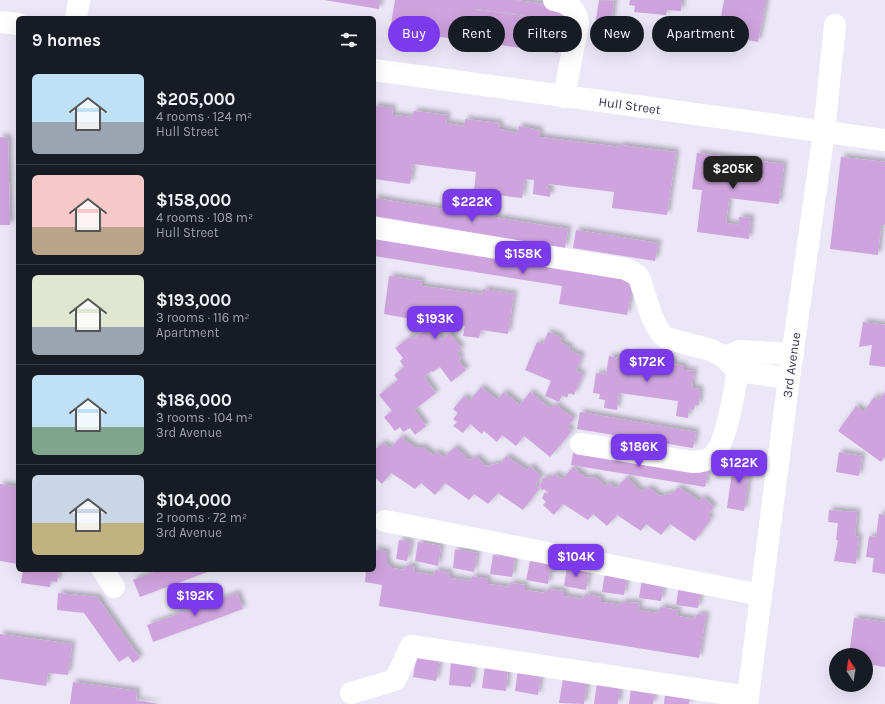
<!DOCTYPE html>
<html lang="en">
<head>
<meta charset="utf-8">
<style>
  :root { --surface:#171b24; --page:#20242c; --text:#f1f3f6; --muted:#9ea1a6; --line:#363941; --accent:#7c3aed }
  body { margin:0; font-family:Karla,sans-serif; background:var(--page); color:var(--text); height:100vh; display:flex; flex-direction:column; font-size:15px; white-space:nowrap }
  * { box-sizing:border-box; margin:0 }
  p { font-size:13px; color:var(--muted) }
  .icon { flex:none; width:22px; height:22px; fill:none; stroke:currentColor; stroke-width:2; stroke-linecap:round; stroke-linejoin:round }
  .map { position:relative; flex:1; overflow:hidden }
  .side { position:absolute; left:16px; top:16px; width:360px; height:556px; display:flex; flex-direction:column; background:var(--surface); border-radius:6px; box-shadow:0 4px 16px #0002 }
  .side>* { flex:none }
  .guide { position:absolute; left:388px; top:16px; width:380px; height:36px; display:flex; gap:8px }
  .needle { width:26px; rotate:348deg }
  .fabs { position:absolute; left:829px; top:648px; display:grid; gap:8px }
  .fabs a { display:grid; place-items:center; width:44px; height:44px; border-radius:50%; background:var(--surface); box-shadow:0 4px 16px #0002; font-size:20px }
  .price { position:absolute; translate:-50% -34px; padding:0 9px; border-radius:8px; background:var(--accent); color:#fff; font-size:13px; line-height:26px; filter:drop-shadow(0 1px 2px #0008) }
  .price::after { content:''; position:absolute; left:50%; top:24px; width:12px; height:9px; margin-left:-6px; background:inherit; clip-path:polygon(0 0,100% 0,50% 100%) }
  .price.selected { background:#222; color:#fff }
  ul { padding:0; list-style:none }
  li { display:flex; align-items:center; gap:12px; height:100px; padding:0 16px }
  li+li { border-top:1px solid var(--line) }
  li span { display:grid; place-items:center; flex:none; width:112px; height:80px; border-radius:6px; color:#555 }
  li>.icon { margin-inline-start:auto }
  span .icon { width:48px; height:48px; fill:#fffc; stroke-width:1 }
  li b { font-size:17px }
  h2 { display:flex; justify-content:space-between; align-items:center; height:48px; padding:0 16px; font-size:17px }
  .pill { padding:0 14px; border-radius:18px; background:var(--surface); box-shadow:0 4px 16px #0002; font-size:14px; line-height:36px }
  .pill.selected { background:var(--accent); color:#fff }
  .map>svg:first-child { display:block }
  .building { fill:#cfa3de; fill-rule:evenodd; filter:url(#shadow) }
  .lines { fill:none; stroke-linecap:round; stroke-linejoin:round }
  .minor { stroke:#fff; stroke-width:22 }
  .labels { text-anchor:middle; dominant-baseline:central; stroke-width:3; stroke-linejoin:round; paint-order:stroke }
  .street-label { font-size:13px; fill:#3c3251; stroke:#fff }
</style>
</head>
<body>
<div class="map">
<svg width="885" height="704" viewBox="0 0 885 704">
  <defs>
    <filter id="shadow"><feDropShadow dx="3.5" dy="-3.5" stdDeviation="2" flood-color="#0004"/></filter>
  </defs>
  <rect width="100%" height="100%" fill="#ebe7f7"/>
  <g class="building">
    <path d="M324,0h56l-1,9z"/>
    <path d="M395,0h119l49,6v14l-5,33 -168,-23zM475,9l51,6v1l-51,-6z"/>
    <path d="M599,0l15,1 -3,21 -15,-2z"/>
    <path d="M630,0h52l-1,11 -14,-1 -1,5 -32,-3 1,-6 -6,-1z"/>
    <path d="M724,0h42l-8,42 -40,-8z"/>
    <path d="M374,106l19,2 -1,7 20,2 2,-6 33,4 -1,8 18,3 1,-7 34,4 1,6 18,4 1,-7 20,4 1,7 80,10v-2l56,7 -9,63 -55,-7 2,-16 -66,-8 -1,5h4l-1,8 -17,-3 1,-14 -9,-1 -3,19 -48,-6 2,-20 -63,-8 -3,20 -36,-5z"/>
    <path d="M0,137l8,1 2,87h-10z"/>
    <path d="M697,153l87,11 -5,40 -50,-6 -3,25 12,2 1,-8 12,1 -2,21 -52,-7 5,-42 -10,-1z"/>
    <path d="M841,157l44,5v63h-4l-3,30 -48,-6z"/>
    <path d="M374,198l194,31 -3,19 -191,-32z"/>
    <path d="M576,230l82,13 -3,18 -82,-13z"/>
    <path d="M374,239l259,42 -6,34 -68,-11 3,-18 -188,-30z"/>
    <path d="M389,276l33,5 -1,5 62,8v-5l31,5 -6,40 -27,-4 -2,8 -16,-2 2,-10 -38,-5v9l5,-5 10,15 8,-6 12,15 -5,3 4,6 -2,3 7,9 -15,12 -11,-15 -7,5 -2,-1 -7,6 12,16 -22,17 12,16 -11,9 -5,-7 -7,4 -3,-5 -5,4 -11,-14 8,-6 -13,-16 19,-15 -4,-5 10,-8 -4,-6 3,-3 -8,-10 15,-11 3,2 14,-9 -16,-2 1,-9 -28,-5z"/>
    <path d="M863,322l22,3v42l-16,-2 3,-20 -13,2z"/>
    <path d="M548,332l14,6 -2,4 10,5 -1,3 13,6 -6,15 7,3 -9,21 -5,-2 -2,5 -5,-3 -3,7 -14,-6 6,-15 -26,-11 12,-28 6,2z"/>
    <path d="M634,354l14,1 -2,14 12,1 1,-12 14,2v4l11,2v4l10,1 -2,17 8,1 -1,16h-4l-1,5 -5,-1 -1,9 -12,-2 2,-15 -59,-8 -2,17 -13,-2 1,-8 -6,-1 1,-5 -7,-1 3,-20 10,1 3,-18 10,2v-3l13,2z"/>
    <path d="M481,387l16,13 7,-8 16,13 10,-13 21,17 4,-5 19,15 -7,8 5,4 -22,26 -26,-21 -8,10 -14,-11 -5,7 -13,-11 -2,3 -12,-10 -7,9 -10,-7 4,-4 -4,-3 5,-6 -5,-4 11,-13 5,5z"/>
    <path d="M885,392v65l-4,5 -43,-31 18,-25 8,6 10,-15 6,2z"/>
    <path d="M580,412l116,20 -3,16 -116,-19z"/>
    <path d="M401,437l13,10h9l10,8 3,-3 8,5 11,-10 14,13 8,-3 9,9 15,-3 5,-7 21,14 4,-4 10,11 -5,7 3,5 -16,21 -25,-17 -10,11 -14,-10 -5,6 -24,-17 -10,12 -14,-12 -6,6 -24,-16 -9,11 -8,-7v-15l1,1 1,-1 -2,-2v-14l3,2 6,-5 7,5z"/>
    <path d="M574,448l134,23 -3,16 -134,-22z"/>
    <path d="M839,452l23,4 -3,20 -23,-4z"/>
    <path d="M734,458l17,2 -7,51 -17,-3z"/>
    <path d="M573,467l13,11 9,-1 10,9 3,-3 8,5 11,-11 14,14 9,-3 9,8 14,-3 5,-6 22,14 3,-4 11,10 -6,8 3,4 -16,22 -25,-17 -9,11 -15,-11 -5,7 -24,-16 -10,11 -14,-12 -5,6 -25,-16 -9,11 -11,-10 3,-3 -4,-4 3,-6 2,2 2,-1 -5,-4 -2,2 -3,-8 3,-1v-3l5,-2 3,2 5,-5 7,5z"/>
    <path d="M0,484l18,3v77l-18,-3z"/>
    <path d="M829,510l28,2 -2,24 4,1 -3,27 -22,-3 4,-21h-2l2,-17 -10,-1z"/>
    <path d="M879,514l6,1v59l-13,-2 2,-14 -8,-1 3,-21 7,1z"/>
    <path d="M399,540l12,2 -4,19 -11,-2z"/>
    <path d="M418,542l23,4 -3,20 -23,-5z"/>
    <path d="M374,549l13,3v11l5,5 12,2 2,-4h8l1,6 19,3 1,-5 15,3 -1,5 22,3 1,-5 16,3v5l21,3 1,-4 15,2v5l20,3 3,-4 16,2v5l19,3 2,-5 16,3v5l20,3 1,-3 18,1 -2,7 20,3 2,-6 18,3 -1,6 18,3 2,-5 9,1 -7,43 -320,-52 3,-21 -17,-3 1,-12h8z"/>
    <path d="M455,549l22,4 -3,19 -21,-4z"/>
    <path d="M493,555l22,3 -3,19 -22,-3z"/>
    <path d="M530,561l21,3 -3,20 -22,-4z"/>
    <path d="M567,567l22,4 -3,19 -22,-4z"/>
    <path d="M23,570h36l-2,12 -6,-1 -1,6 -29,-4z"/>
    <path d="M160,570h53l-73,27 -7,-17z"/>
    <path d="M605,573l22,3 -3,19 -22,-3z"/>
    <path d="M642,579l22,3 -3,19 -22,-3z"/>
    <path d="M679,586l22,3 -3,19 -22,-3z"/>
    <path d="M58,593l39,4 43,61 -7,5 -5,-7 -9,6 -35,-49 -27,-3z"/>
    <path d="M237,593l6,16 -90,33 -6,-17z"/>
    <path d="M854,618l31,4v45l-19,-3v-9h-17z"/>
    <path d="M0,634l72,10 -4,31 -20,-2 -2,13 -46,-7z"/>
    <path d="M417,655l23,4 -4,22 -23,-4z"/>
    <path d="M451,661l23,2 -3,24 -22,-2z"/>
    <path d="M485,665l23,3 -2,23 -24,-3z"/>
    <path d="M518,669l23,3 -3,23 -23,-4z"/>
    <path d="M563,679l24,3 -3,22 -25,-1z"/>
    <path d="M73,682l64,9 -1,9 23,4h-89z"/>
    <path d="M597,683l23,3 -2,18h-24z"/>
    <path d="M631,688l24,3 -2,13h-24z"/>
    <path d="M665,694l25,3 -1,7h-25z"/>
  </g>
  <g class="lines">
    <g class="minor">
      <path d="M554,0c14,3 22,8 24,23l-14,74"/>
      <path d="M76,18l3,-18"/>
      <path d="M0,22l18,2"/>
      <path id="s1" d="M374,70l511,70"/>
      <path d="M374,228l252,41 11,6 3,5 12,37 8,15 6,6 45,12 13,7 14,14 51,7"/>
      <path d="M727,356l13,-5 53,3"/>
      <path d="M581,444l111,18c7,0 14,-1 20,-5 16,-13 26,-85 28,-106"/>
      <path d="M385,521l376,74"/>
      <path d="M103,570l11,17"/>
      <path d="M351,693l44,-13 16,-34 337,51"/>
      <path id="s2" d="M747,704l42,-326 35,-246 11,-107"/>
    </g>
  </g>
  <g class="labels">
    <g class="street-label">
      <text stroke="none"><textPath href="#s1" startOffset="258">Hull Street</textPath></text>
      <text stroke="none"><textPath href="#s2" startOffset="342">3rd Avenue</textPath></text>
    </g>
  </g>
</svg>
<div class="fabs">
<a><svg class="needle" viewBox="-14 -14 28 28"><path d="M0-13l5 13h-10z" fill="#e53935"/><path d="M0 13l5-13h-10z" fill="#9ea1a6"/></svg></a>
</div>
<b class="price selected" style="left:733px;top:190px">$205K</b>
<b class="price" style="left:472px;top:223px">$222K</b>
<b class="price" style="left:523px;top:275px">$158K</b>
<b class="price" style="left:435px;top:340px">$193K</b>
<b class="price" style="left:647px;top:383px">$172K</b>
<b class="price" style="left:639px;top:468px">$186K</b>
<b class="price" style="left:739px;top:484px">$122K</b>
<b class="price" style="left:576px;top:578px">$104K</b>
<b class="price" style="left:195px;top:617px">$192K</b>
<div class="guide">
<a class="pill selected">Buy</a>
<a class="pill">Rent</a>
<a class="pill">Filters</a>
<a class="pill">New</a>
<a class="pill">Apartment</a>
</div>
<section class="side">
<h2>9 homes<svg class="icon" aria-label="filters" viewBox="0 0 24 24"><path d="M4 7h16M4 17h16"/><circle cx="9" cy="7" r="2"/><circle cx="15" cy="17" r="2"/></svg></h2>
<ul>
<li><span style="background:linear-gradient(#bfe0f5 60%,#9aa5b1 0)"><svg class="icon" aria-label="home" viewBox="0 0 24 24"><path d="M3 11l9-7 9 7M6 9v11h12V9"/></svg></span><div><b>$205,000</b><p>4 rooms · 124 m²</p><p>Hull Street</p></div></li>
<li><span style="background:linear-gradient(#f6c9c9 65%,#b9a48a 0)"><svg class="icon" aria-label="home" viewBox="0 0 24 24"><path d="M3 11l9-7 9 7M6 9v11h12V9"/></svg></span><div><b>$158,000</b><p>4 rooms · 108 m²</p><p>Hull Street</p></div></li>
<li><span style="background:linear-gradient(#dfe7d0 65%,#9aa5b1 0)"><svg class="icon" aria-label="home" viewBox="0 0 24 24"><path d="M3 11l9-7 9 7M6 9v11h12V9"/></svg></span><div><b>$193,000</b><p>3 rooms · 116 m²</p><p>Apartment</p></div></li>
<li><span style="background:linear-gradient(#bfe0f5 65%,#7fa58c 0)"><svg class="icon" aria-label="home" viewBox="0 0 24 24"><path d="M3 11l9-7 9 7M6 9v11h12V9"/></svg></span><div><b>$186,000</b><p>3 rooms · 104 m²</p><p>3rd Avenue</p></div></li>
<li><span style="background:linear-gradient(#c9d6e8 60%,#c2b280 0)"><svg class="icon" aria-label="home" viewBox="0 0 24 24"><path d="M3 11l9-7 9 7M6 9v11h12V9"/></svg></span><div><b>$104,000</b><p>2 rooms · 72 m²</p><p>3rd Avenue</p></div></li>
</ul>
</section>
</div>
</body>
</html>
